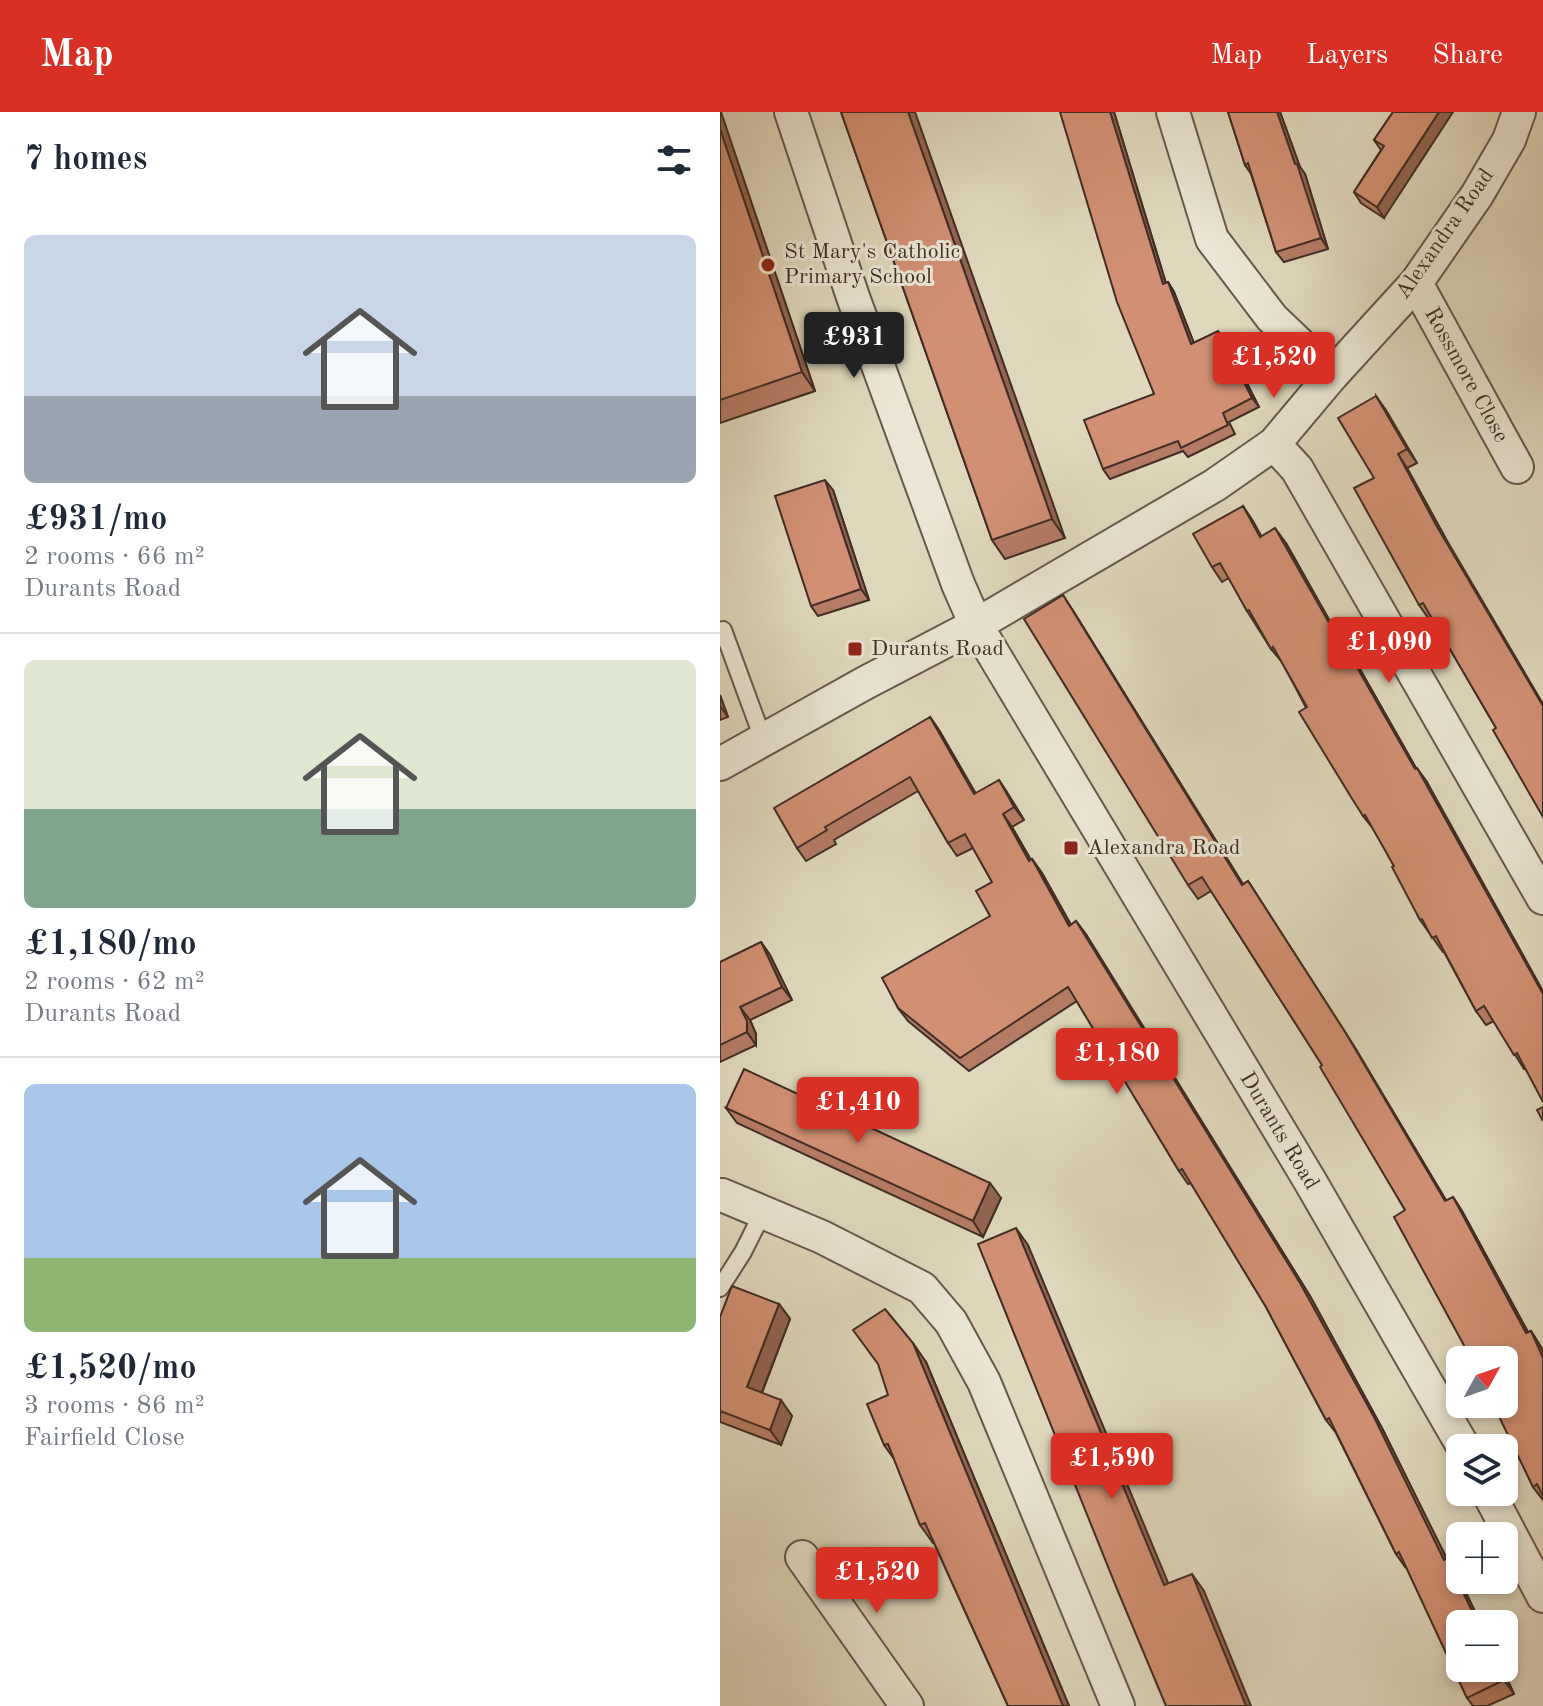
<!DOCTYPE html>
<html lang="en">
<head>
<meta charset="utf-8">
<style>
  :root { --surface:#fff; --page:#f2f2f3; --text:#1f2937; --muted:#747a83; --line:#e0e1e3; --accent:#d93025 }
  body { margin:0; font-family:"Old Standard TT",serif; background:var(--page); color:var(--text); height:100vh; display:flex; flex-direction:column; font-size:30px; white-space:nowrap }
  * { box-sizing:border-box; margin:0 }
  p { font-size:26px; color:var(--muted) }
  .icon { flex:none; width:44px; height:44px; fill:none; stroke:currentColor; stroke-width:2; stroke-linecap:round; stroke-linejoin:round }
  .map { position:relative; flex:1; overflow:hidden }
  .details { display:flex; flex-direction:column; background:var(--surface); width:720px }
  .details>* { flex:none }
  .needle { width:52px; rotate:50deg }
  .controls { position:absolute; left:726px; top:1234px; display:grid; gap:16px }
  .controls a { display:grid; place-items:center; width:72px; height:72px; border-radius:12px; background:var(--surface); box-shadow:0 4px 12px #0003; font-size:40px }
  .price { position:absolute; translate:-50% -68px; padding:0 18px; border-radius:8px; background:var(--accent); color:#fff; font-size:26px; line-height:52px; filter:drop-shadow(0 2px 4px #0008) }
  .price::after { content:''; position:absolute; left:50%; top:48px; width:24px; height:18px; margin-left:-12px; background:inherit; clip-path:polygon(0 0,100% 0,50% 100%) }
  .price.active { background:#222; color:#fff }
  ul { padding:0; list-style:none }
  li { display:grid; align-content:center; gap:16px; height:424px; padding:0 24px }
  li+li { border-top:2px solid var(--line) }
  li span { display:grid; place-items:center; height:248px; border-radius:12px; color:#555 }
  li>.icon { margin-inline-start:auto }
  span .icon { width:144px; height:144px; fill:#fffc; stroke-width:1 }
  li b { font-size:34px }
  h2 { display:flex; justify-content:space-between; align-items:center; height:96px; padding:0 24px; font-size:34px }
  header { display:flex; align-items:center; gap:48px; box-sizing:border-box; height:112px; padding:0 40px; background:var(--accent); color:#fff }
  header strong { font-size:38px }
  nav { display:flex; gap:44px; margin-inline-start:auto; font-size:28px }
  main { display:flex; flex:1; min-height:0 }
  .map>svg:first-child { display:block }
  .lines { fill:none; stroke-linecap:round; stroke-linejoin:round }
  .service-casing { stroke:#68584c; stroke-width:20 }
  .minor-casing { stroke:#68584c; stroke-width:36 }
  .service { stroke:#ebe6d3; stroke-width:16 }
  .minor { stroke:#ebe6d3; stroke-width:32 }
  .wall { fill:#b47c64; stroke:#402d26; stroke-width:2 }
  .shaded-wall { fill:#926551; stroke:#402d26; stroke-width:2 }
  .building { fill:#d19074; stroke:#402d26; stroke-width:2 }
  .poi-dot { fill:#8f2418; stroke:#ebe6d3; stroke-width:3 }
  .labels { text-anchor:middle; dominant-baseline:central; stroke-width:6; stroke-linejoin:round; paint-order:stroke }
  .street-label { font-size:22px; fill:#402d26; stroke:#ebe6d3 }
  .poi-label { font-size:22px; fill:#402d26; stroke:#ebe6d3; text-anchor:start }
</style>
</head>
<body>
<header>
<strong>Map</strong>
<nav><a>Map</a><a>Layers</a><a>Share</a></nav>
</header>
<main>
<section class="details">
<h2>7 homes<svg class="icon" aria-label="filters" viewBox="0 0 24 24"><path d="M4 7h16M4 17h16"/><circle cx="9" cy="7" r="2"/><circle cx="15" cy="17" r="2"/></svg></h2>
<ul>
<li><span style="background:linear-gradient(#c9d6e8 65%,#9aa5b1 0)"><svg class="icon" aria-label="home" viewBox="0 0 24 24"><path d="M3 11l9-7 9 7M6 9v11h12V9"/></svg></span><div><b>£931/mo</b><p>2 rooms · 66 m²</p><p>Durants Road</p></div></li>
<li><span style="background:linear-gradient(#dfe7d0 60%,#7fa58c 0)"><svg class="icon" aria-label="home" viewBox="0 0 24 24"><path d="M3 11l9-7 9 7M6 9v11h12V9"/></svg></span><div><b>£1,180/mo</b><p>2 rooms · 62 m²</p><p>Durants Road</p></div></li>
<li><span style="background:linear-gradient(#a9c7e8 70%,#8fb573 0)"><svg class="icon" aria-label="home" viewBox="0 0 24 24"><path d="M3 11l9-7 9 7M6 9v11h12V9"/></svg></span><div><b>£1,520/mo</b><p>3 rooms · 86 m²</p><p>Fairfield Close</p></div></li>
</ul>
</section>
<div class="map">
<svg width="823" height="1594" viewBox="0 0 823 1594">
  <rect width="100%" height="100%" fill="#e0d8bc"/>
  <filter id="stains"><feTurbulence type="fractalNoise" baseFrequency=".0025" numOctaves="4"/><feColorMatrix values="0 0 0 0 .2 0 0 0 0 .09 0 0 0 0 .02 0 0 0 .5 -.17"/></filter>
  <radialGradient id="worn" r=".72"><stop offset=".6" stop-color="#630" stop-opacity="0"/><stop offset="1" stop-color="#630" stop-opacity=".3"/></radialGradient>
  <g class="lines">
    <defs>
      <g id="service">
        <path d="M3,518l40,109"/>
        <path d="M0,1176l23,-36 20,-40"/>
      </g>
      <g id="minor">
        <path d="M71,0l62,185 105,287 18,41 334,556 154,267"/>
        <path d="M453,0l39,127 60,79 60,57"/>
        <path d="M696,171l101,184"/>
        <path d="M554,332l23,25 246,429"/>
        <path d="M0,652l145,-81 111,-58 239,-140 59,-41 58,-69 84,-92 61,-88 32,-55 10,-28"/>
        <path d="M2,1083l100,42 100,51 29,34 33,60 134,324"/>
        <path d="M768,1380l55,104"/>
        <path d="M82,1445l105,149"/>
      </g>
    </defs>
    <use href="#service" class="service-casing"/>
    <use href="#minor" class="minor-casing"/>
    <use href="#service" class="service"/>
    <use href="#minor" class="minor"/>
  </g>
  <g class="wall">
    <path d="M0,0l95,279 -95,32z"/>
    <path d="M121,0l224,426 -60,21 -13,-19z"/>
    <path d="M394,0l52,171 2,-1 6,10 20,51 31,-3 34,67 -30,15 6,12 -47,23 -5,-6 -73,28 -7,-10 51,-75z"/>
    <path d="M508,0h52l20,55 5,7 23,75 -44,13 -8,-10 -25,-78 -6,-9z"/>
    <path d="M673,0l-9,106 -23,-15 -7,-11 27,-42 -7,-10z"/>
    <path d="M656,284l41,67 -10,5 39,71 50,189 -64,-110 -3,1 -10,-14 -45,-127z"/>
    <path d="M113,378l36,110 -51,16 -7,-10z"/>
    <path d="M523,394l18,30 25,7 60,107 11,14 59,104 11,14 98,287h-1l-30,-48 -8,4 -10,-14 -32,-59h-1l-23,-32 -26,-54 -20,-36 -11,-14 -81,-154 -11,-13 -24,-38 -18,-33 -7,4 -10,-15z"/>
    <path d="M352,497l171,275 5,-3 9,14 97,151 92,155 7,-4 9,14 66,121 3,-1 9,14 3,6v149l-10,-13 -128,-277 -83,-145 -111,-174 -13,8 -10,-14z"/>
    <path d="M0,583l8,22 -8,3z"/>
    <path d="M210,605l9,13 37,64 23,-14 9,14 16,26 -12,7 19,33 1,-1 10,14 29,52 5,-4 10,13 224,362 73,134 63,128 10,14 25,52h-21v44h42l12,26 -27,12h-14l-6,-8 -61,-132 -1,1 -9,-13 -60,-121 -10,-13 -60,-113 -75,-124 -3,1 -9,-13 -102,-170 -108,70 -61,-50 -10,-13 92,-92 2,-34 -19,-34 -16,8 -9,-13 -30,-52 -84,49 2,4 -30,17 -9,-13z"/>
    <path d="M41,830l9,13 22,45 -42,20 6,14v11l-36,17v-100z"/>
    <path d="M6,996l275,90 -18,39 -246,-114z"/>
    <path d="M59,1192l11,15 -28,74 30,23 -11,29 -61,-23v-105z"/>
    <path d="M206,1250l143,344h-61l-74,-163h-1l-13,-18 -26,-66 -10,-14 4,-50z"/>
  </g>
  <g class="shaded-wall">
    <path d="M0,0h1l94,279 -13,-19 -82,-243z"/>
    <path d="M188,0h7l150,426 -13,-19z"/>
    <path d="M390,0h4l55,182 -6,-10z"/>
    <path d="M557,0h3l20,55 5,7 23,75 -7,-11z"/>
    <path d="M719,0h14l-69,106 -7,-11z"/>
    <path d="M448,170l6,10 24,62 -7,-10z"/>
    <path d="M498,219l7,9 34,67 -7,-9z"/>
    <path d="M656,284l10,14 31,53 -10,-14z"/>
    <path d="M678,342l9,14 39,71 97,165v2l-107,-181z"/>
    <path d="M105,368l8,10 36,110 -8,-11z"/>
    <path d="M523,394l10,15 17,31 -10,-15z"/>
    <path d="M555,416l11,15 69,123 -10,-15z"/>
    <path d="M343,483l9,14 180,290 -10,-14z"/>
    <path d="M627,538l10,14 68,120 -10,-15z"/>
    <path d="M0,583l8,22 -8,-11z"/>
    <path d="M210,605l9,13 45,78 -10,-14z"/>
    <path d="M697,656l10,14 116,209v3z"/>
    <path d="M279,668l9,14 16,26 -10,-13z"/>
    <path d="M283,702l9,13 27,47 -10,-13z"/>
    <path d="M312,747l10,14 37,66 -10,-13z"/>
    <path d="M528,769l106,165 101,169 -10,-14z"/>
    <path d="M356,809l234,375 73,134 71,143 -10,-13z"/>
    <path d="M41,830l9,13 22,45 -10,-13z"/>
    <path d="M20,895l10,13 6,14v11l-9,-13z"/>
    <path d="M270,1071l11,15 -18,39 -10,-16z"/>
    <path d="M733,1085l9,14 74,136 -10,-14z"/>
    <path d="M296,1116l12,17 148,357 -12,-17z"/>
    <path d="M59,1192l11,15 -32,83 -11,-15z"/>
    <path d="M811,1219l12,20v7z"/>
    <path d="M193,1231l13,19 143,344h-6z"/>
    <path d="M61,1288l11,16 -11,29 -11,-15z"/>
    <path d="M727,1446l9,14 25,52h-3z"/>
    <path d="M472,1462l12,17 47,115h-5z"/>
    <path d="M778,1556h4l12,26 -10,-14z"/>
  </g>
  <g class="building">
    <path d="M121,0h67l144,407 -60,21z"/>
    <path d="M340,0h50l53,172 5,-2 23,62 27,-13 34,67 -29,15 5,12 -47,23 -3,-7 -75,28 -19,-49 70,-26 -37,-92z"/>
    <path d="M508,0h49l18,52h2l24,74 -45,14 -28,-89 -3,2z"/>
    <path d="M673,0h46l-62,95 -23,-15 30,-46 -10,-6z"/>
    <path d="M0,17l82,243 -82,28z"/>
    <path d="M656,284l31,53 -9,5 38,71 107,181v111l-50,-87 3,-2 -73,-125 -4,2 -65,-117 20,-10 -36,-60z"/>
    <path d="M105,368l36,109 -50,17 -36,-110z"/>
    <path d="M523,394l17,31 15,-9 70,123 2,-1 68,119 2,-1 126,226v108l-26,-49 -3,2 -30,-49 -8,5 -40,-75 -4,2 -10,-19 -2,1 -28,-53 2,-1 -29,-51 -2,1 -12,-19 -52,-85 8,-5 -34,-60 -2,2 -22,-39 -2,1 -27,-48 -8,4 -19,-33z"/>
    <path d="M343,483l179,290 6,-4 97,151 100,169 8,-4 73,136 5,-2 12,27v138l-6,-12 -4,3 -40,-83h11v-44h-32l-78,-143 11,-7 -85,-143 2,-2 -120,-188 -14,8 -164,-266z"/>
    <path d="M210,605l44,77 25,-14 15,27 -11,7 26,47 3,-2 37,67 7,-5 224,362 74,134 70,143 3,-2 31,66h-18v44h38l6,12 -37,18 -68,-146 -3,2 -67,-136 -3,2 -60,-113 -84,-138 -3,2 -111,-184 -108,71 -62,-50 -16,-30 108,-62 -14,-25 16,-9 -27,-48 -17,9 -38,-66 -85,50 2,3 -30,18 -23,-40z"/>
    <path d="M41,830l21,45 -42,20 7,14v11l-27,13v-83z"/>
    <path d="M24,957l246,114 -17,38 -247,-113z"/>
    <path d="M823,995v14l-6,-11z"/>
    <path d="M296,1116l148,357 28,-11 54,132h-80l-49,-117 -139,-345z"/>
    <path d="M12,1174l47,18 -32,83 34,13 -11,30 -50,-19v-94z"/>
    <path d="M165,1197l28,34 150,363h-55l-83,-183 -5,2 -32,-81 -4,1 -17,-41 21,-9 -10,-31 -25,-34z"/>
  </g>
  <g class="poi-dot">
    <circle cx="48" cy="153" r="8"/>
    <rect x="127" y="529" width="16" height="16" rx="4"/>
    <rect x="343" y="728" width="16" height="16" rx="4"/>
  </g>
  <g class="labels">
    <g class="street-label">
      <text transform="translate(725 122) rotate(-55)">Alexandra Road</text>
      <text transform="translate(746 263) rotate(61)">Rossmore Close</text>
      <text transform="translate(559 1019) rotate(59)">Durants Road</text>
    </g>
    <g class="poi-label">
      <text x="64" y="140">St Mary's Catholic<tspan x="64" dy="25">Primary School</tspan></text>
      <text x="151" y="537">Durants Road</text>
      <text x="367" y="736">Alexandra Road</text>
    </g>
  </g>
  <rect width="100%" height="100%" filter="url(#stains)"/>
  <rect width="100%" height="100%" fill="url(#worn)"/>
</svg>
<div class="controls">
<a><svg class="needle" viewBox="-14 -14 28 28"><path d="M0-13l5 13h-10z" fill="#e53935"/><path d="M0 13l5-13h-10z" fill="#747a83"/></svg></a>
<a><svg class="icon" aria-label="layers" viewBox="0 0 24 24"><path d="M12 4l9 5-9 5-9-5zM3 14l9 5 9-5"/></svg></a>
<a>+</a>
<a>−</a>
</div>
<b class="price active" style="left:134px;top:268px">£931</b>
<b class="price" style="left:554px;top:288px">£1,520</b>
<b class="price" style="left:669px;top:573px">£1,090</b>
<b class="price" style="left:397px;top:984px">£1,180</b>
<b class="price" style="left:138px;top:1033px">£1,410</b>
<b class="price" style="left:392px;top:1389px">£1,590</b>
<b class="price" style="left:157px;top:1503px">£1,520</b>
</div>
</main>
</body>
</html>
